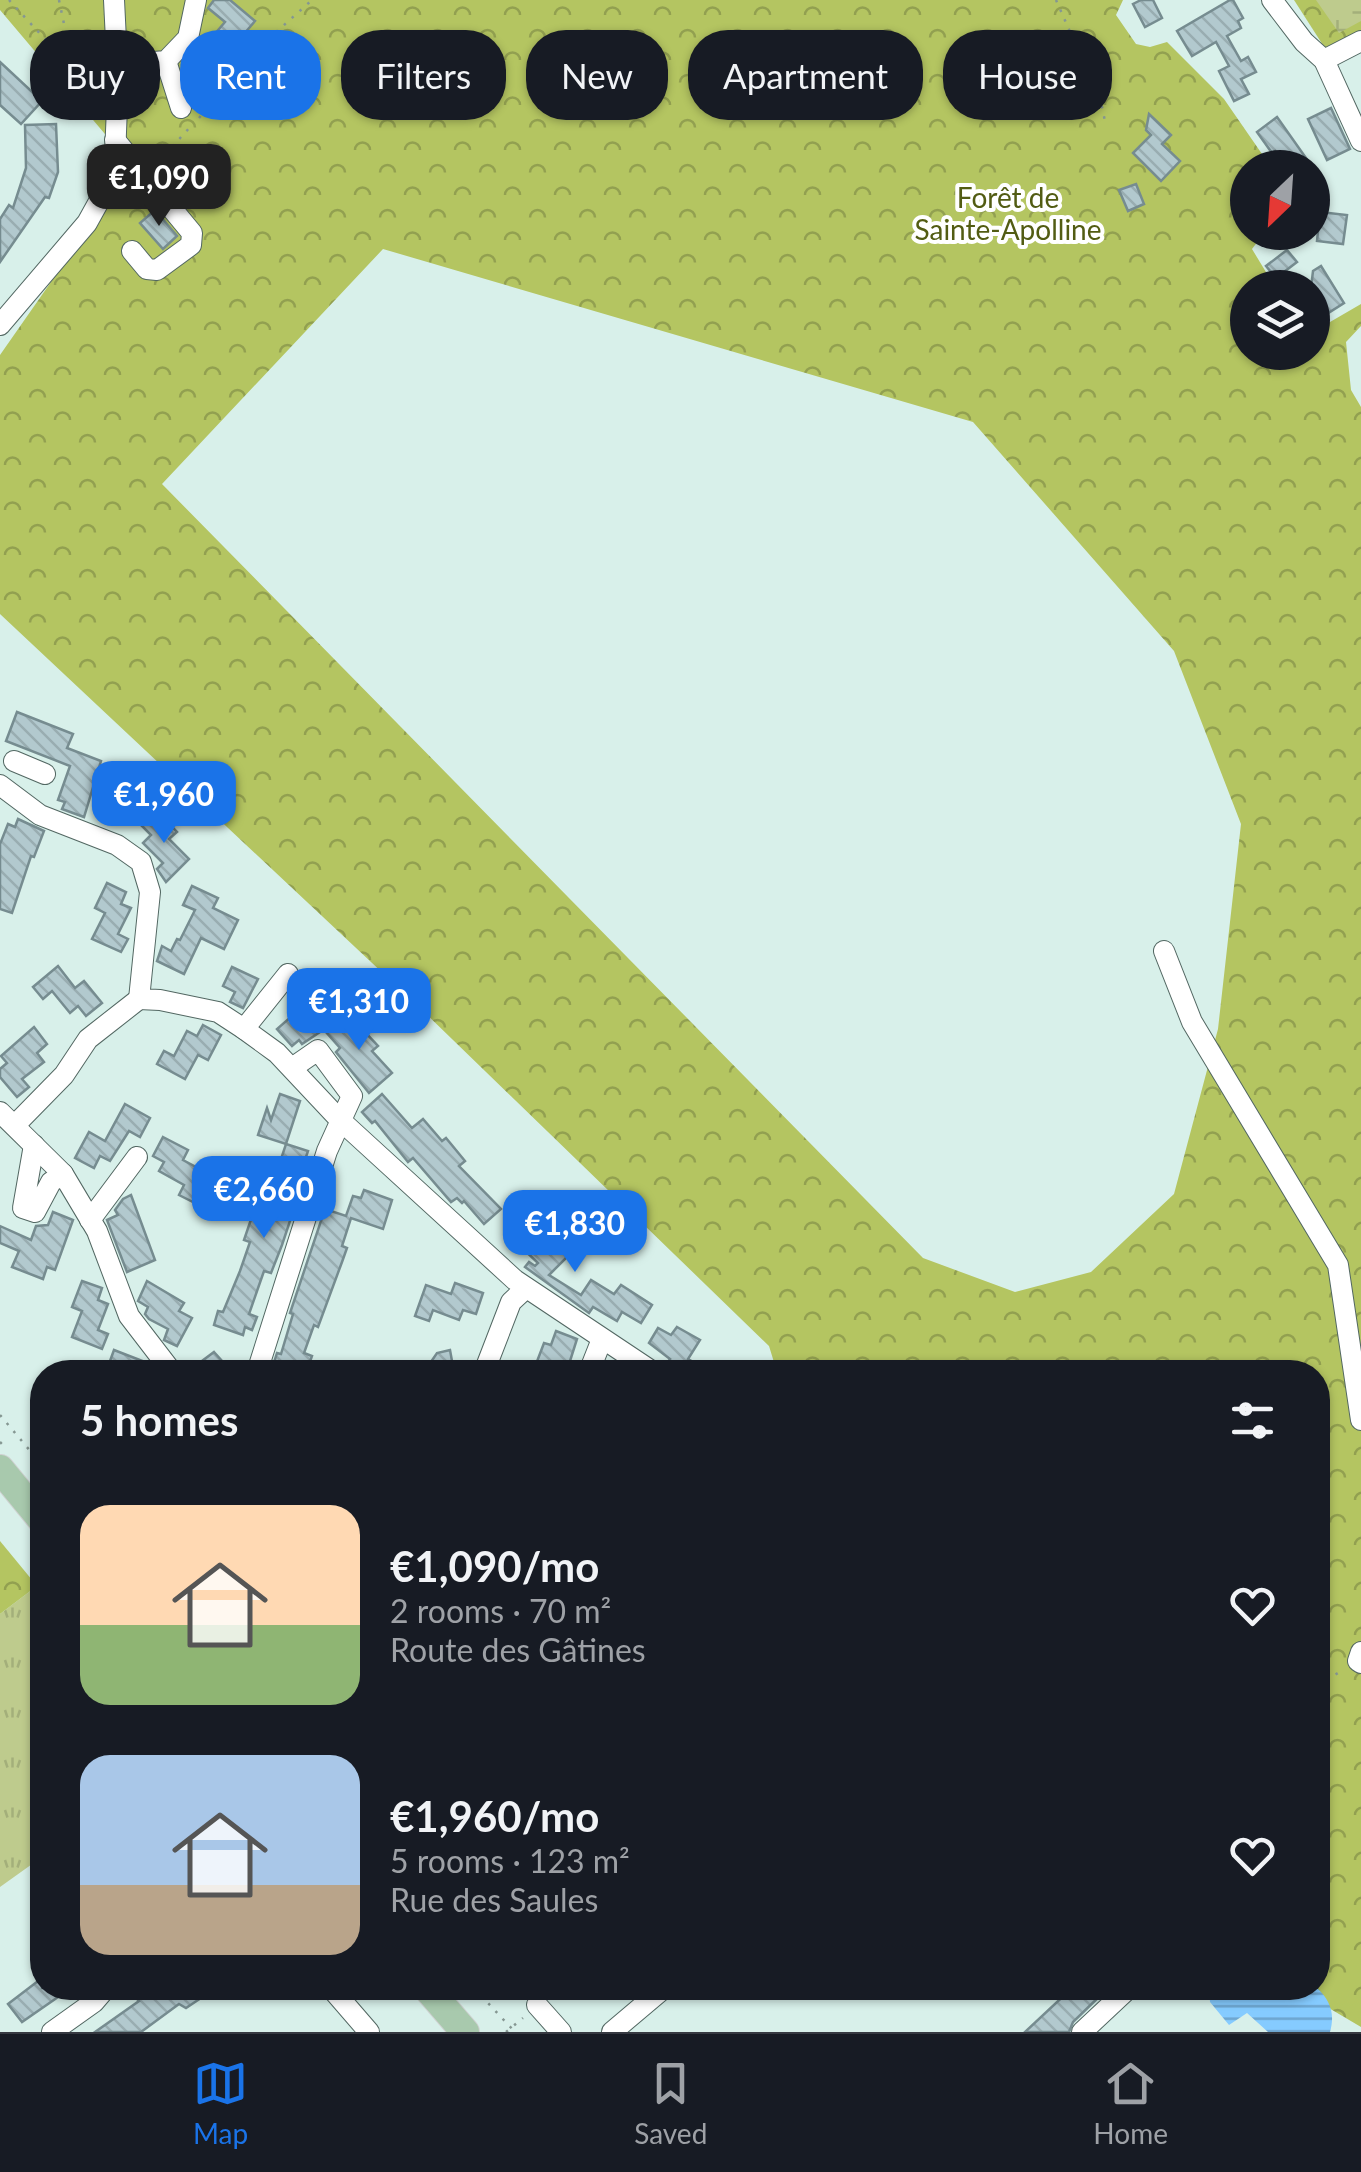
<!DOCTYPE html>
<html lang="en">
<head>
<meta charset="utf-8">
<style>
  :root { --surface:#171b24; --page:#242831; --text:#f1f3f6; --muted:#9ea1a6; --line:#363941; --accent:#1a73e8 }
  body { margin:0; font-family:Lato,sans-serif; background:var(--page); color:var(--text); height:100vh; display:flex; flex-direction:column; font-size:38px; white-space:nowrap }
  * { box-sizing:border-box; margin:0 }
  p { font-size:32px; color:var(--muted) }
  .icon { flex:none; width:55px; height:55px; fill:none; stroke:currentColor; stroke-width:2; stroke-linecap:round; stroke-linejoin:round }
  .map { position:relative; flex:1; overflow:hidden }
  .details { position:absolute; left:30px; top:1360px; width:1300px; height:640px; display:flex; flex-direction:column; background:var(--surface); border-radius:40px; box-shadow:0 2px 8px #0004 }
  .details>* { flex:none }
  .banner { position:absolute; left:30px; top:30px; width:1302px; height:90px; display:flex; gap:20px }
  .needle { width:65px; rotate:205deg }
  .controls { position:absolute; left:1230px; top:150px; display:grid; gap:20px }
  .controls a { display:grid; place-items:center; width:100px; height:100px; border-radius:50%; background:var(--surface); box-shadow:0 2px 8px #0004; font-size:50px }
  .price { position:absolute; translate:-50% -85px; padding:0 22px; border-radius:20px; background:var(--accent); color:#fff; font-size:32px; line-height:65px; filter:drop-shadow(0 2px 5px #0008) }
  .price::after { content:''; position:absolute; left:50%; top:60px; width:30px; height:22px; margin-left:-15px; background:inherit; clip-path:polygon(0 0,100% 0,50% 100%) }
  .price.current { background:#222; color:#fff }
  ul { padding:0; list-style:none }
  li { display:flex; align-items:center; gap:30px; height:250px; padding:0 50px }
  li span { display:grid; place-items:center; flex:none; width:280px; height:200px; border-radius:30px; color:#555 }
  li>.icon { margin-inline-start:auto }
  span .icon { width:120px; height:120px; fill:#fffc; stroke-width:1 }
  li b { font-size:42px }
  h2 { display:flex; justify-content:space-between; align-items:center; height:120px; padding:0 50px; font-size:42px }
  .chip { padding:0 35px; border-radius:40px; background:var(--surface); box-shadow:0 2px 8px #0004; font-size:35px; line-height:90px }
  .chip.current { background:var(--accent); color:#fff }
  .dock { display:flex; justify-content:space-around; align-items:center; height:140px; border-top:2px solid var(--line); background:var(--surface); font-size:28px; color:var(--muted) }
  .dock a { display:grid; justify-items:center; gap:5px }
  .dock .current { color:var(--accent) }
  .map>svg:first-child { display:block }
  .grass { fill:url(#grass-tufts) }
  .forest { fill:url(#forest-crowns); fill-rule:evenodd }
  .wetland { fill:url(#wetland-marsh) }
  .water { fill:url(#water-rules) }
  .building { fill:url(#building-back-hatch); stroke:#768c90; stroke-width:2.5 }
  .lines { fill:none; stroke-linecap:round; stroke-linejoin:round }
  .minor-casing { stroke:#526762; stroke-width:22 }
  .major-casing { stroke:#cfd1d1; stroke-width:30 }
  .path { stroke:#859792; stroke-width:2.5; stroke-dasharray:2.5 8; stroke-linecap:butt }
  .minor { stroke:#fff; stroke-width:20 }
  .major { stroke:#a8c9ad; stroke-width:28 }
  .labels { text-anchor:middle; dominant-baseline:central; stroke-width:8; stroke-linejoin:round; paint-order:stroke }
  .park-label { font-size:28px; fill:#525c13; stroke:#fff }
</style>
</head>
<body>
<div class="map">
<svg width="1361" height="2032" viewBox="0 0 1361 2032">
  <defs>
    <pattern id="grass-tufts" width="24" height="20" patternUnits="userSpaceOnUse" patternTransform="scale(2.5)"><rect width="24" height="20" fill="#becb8d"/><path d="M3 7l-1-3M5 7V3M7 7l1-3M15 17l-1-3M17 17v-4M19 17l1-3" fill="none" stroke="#a3af7a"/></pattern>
    <pattern id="forest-crowns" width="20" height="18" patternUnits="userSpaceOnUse" patternTransform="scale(2.5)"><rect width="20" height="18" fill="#b4c561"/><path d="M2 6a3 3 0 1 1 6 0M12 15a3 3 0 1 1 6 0" fill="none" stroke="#92a050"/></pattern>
    <pattern id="wetland-marsh" width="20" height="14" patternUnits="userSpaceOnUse" patternTransform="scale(2.5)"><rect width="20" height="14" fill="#becb8d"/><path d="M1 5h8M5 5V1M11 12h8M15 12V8" fill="none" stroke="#a3af7a"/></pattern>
    <pattern id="water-rules" width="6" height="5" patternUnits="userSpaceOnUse" patternTransform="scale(2.5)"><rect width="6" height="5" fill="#85cbff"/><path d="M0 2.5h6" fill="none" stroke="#6da5cf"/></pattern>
    <pattern id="building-back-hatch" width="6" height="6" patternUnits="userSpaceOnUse" patternTransform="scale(2.5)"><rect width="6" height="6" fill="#b2c9ce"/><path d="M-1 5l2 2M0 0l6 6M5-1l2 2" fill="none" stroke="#99adb1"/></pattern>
  </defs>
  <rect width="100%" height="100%" fill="#d8f0ea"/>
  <path class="grass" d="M37,1586l5,7v264l-42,30v-273z"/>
  <g class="forest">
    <path d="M0,0h1123l-7,15 20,29 14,3 17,-5 57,57 47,68 -23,1v64l16,1 -12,16 23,38 -27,1v64h64l1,-41 8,9 9,2 31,-18v22l-15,16 5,48 10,17v1620l-66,-39h23v-616h-541l-8,-26 -349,-338 -420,-394v-259l132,-189 -132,-156zM383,249l590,173 201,229 67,173 -23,205 -44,165 -83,78 -76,20 -92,-34 -761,-774z"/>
    <path d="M1294,0h67v36l-33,17z"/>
    <path d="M0,1541l37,45 -37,28z"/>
  </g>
  <path class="wetland" d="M1316,0h45v21l-22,12z"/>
  <path class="water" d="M1209,1988h108c14,13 18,26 13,44h-62l-21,-19 -18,12 -19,-23z"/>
  <g class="building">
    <path d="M214,0h16l25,21 -29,34 14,12 -25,29 -33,-31 16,-18 3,3 24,-28 -17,-14z"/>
    <path d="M1141,0h12l9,18 -17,9 -12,-23z"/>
    <path d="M1230,0h3l10,18 -5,3 3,7 -14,8 14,25 7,-4 8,15 -15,7 8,15 -15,7 -15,-30 10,-5 -13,-24 -24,14 -15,-25z"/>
    <path d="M0,62l42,39 -21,23 -21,-19z"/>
    <path d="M1331,108l19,41 -23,11 -19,-41z"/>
    <path d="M1149,114l22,21 -9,9 18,17 -19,20 -28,-28 18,-18 -5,-5z"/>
    <path d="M1277,117l36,51h-27l-11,-17 -3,2 -15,-21z"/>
    <path d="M56,124l2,48 -9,26 -4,-1 -45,65v-43l9,-14 4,3 13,-40 -1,-43z"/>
    <path d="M1136,184l8,20 -16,7 -9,-21z"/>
    <path d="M155,210l22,26 -14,13 -23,-26z"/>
    <path d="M1320,212l27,3 -4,29 -26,-3z"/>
    <path d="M1287,250l10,12 -21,16 -10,-12z"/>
    <path d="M1321,266l23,37 -22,14 -10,-16 -1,-13 2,-17z"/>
    <path d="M17,712l56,22 -6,14 34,13 -17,56 -22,-8 3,-7 -7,-2 12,-34 -64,-25z"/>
    <path d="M157,811l20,21 -8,7 20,20 -23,23 -9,-13 6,-6 -20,-20 8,-8 -9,-9z"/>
    <path d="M18,819l26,12 -10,26 -3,-1 -19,57 -12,-4v-65l8,-20 7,3z"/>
    <path d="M107,883l19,9 -5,12 10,4 -13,26 10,5 -7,13 -29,-13 13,-26 -10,-5z"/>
    <path d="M192,886l26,12 -5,10 25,12 -14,29 -23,-11 -17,36 -27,-13 5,-15 9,5 6,-12 3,1 15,-30 -12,-5z"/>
    <path d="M58,966l17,22 9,-7 18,22 -16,13 -8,-10 -8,7 -18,-22 -9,8 -10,-12z"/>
    <path d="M232,967l26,12 -15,29 -13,-6 5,-10 -12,-6z"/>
    <path d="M300,1009l20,23 -18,12 -3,-4 -7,6 -15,-17z"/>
    <path d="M347,1013l31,33 -6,5 20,22 -23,20 -33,-41 4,-4 -14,-16z"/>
    <path d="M203,1025l18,10 -13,25 -10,-5 -13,24 -28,-15 7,-13 10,5 13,-25 10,5z"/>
    <path d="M34,1027l13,17 -10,9 7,9 -22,17 7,8 -12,10 -17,-20v-8l7,-6 -6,-7z"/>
    <path d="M280,1094l20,7 -14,43 -28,-9 9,-27 4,12z"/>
    <path d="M382,1094l30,34 11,-9 19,22 4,-3 19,23 -6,5 42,43 -17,15 -20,-23 -2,2 -5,-5 -6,4 -38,-44 -5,4 -33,-41 -3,2 -10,-11z"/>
    <path d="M125,1104l25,14 -10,19 -11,-6 -19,30 -10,-5 -6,12 -19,-10 14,-26 16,9z"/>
    <path d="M163,1137l25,13 -5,10 39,21 -15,28 -28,-14 5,-10 -25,-14 5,-9 -11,-6z"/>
    <path d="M286,1144l22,7 -17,50 5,2 -14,42 -11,28 -7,-2 -15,43 8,3 -5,13 -7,-3 -2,8 -29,-10 4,-14 5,1 17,-41 10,-29 -6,-2 19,-56 9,2z"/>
    <path d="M364,1190l28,10 -9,29 -32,-11 -9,28 5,2 -5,14 -24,65 -4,-2 -10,28 8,3 -5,14 -7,-2 -2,4h-24l-2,-3 5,-16 4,1 12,-40 -3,-1 35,-104 21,7 7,-20 8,2z"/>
    <path d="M131,1195l24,65 -28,12 -20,-52 11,-5 -3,-5 8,-11z"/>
    <path d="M532,1211l29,30v9l12,1 -24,24 32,20 10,-15 23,14 7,-9 31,20 -11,18 -19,-11 -5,9 -24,-14 -4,6 -64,-46 4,-5 6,4 3,-3 -20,-19 8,-8 -9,-9z"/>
    <path d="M53,1212l20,8 -18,50 -8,-3 -4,12 -31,-12 7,-16 -19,-8v-17l31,14 5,-14 12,-1z"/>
    <path d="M82,1281l20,7 -4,12 10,4 -10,26 10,4 -6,15 -30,-12 10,-26 -10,-4z"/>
    <path d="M147,1281l37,22 -5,8 13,7 -15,28 -13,-6 4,-11 -19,-10 -4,-5 3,-7 -10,-6z"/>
    <path d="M455,1283l28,10 -7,21 -13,-4 -4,10 -26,-10 -4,11 -14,-5 11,-31 25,9z"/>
    <path d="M677,1327l23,13 -12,19 23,13h-44l-2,-6 5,-7 -21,-16 9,-15 13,7z"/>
    <path d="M556,1331l21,8 -7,22 8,3 -3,8h-42l11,-29 7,2z"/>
    <path d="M114,1350l31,12 -4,10h-35z"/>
    <path d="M450,1350l4,22h-30l13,-19z"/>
    <path d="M214,1352l18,20h-20l-10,-11z"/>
    <path d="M42,1978v10h29l-49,34 -14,-18z"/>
    <path d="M152,1988h41l8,10 -15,10 -7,-4 -38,28h-46l44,-31 -2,-2z"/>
    <path d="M1072,1988h25l6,5 -30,29 -4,10h-44z"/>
  </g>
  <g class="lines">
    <defs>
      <g id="minor">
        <path d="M1272,0l32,42 20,18 37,81"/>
        <path d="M1324,60l37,-19"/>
        <path d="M166,61l15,47"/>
        <path d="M118,65l48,-4 22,-23 8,-38"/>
        <path d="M115,140l77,93 -1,12 -34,25 -10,-1 -15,-18"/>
        <path d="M0,325l87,-102 21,-38 7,-28 3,-76 -4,-81"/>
        <path d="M14,761l31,13"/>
        <path d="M0,785l40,30 77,30 24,17 9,30 -11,107 21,1 58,12 26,17 33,24 62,66 176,161 138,92"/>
        <path d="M1164,951l28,71 146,243 23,155"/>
        <path d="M244,1029l44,-55"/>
        <path d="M0,1112l63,62 34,57 32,85 43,56"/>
        <path d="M15,1125l49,-50 24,-36 51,-40"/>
        <path d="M34,1145l-11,63 12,4 16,-30 12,-8"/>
        <path d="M90,1220l47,-63"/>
        <path d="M257,1372l70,-221 25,-55 -34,-46 -26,18"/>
        <path d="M484,1372l27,-70 15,-14"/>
        <path d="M589,1372l13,-33"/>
        <path d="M1361,1652l-3,9 3,2"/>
        <path d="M331,1988l38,44"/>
        <path d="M537,2005l24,27"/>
        <path d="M52,2032l42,-30 12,-14"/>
        <path d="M612,2032l52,-44"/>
        <path d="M1082,2032l47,-44"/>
      </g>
      <g id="major">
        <path d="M0,1469l42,51"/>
        <path d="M427,1988l38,44"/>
      </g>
    </defs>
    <use href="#minor" class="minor-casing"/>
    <use href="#major" class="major-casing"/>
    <g class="path">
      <path d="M9,0l90,98"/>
      <path d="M59,0l14,67"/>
      <path d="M1056,0l45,102 5,24"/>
      <path d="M199,118l66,-76 47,-42"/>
      <path d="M158,162l35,-38"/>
      <path d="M0,1415l42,50"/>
      <path d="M0,1442l6,6"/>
      <path d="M33,1541l9,12"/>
      <path d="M1318,1686l26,-17"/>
      <path d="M474,1988l41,44"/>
      <path d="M506,2032l17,-14"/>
    </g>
    <use href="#minor" class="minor"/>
    <use href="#major" class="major"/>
  </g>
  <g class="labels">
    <g class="park-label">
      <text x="1008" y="197">Forêt de<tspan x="1008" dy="32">Sainte-Apolline</tspan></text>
    </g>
  </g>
</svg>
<div class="controls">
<a><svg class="needle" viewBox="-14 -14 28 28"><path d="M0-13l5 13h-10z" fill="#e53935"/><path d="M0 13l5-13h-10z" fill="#9ea1a6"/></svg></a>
<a><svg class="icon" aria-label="layers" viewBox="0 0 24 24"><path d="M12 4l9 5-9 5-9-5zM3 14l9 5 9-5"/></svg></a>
</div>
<b class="price current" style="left:159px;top:229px">€1,090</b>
<b class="price" style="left:164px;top:846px">€1,960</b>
<b class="price" style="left:359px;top:1053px">€1,310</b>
<b class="price" style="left:264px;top:1241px">€2,660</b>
<b class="price" style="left:575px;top:1275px">€1,830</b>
<div class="banner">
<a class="chip">Buy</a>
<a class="chip current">Rent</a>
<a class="chip">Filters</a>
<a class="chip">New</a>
<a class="chip">Apartment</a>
<a class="chip">House</a>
</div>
<section class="details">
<h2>5 homes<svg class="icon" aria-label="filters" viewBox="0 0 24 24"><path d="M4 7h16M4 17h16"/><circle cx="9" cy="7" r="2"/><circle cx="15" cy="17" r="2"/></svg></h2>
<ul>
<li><span style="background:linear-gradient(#ffd9b3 60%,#8fb573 0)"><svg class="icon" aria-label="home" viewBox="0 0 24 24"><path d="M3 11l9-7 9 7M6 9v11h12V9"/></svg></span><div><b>€1,090/mo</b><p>2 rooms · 70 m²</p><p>Route des Gâtines</p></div><svg class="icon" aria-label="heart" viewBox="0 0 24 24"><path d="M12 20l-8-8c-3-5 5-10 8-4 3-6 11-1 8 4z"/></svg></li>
<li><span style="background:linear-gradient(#a9c7e8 65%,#b9a48a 0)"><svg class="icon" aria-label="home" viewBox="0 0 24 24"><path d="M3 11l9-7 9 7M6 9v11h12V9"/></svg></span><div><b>€1,960/mo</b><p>5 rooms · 123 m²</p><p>Rue des Saules</p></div><svg class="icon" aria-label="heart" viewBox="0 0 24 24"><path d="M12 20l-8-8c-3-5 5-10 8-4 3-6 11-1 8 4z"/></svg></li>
</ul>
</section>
</div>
<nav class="dock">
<a class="current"><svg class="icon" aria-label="map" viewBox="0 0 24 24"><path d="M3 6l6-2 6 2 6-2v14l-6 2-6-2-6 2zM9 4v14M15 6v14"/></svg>Map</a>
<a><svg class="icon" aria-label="saved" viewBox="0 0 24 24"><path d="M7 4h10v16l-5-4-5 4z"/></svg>Saved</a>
<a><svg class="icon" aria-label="home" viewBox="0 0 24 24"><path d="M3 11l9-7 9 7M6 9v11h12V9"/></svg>Home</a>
</nav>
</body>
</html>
